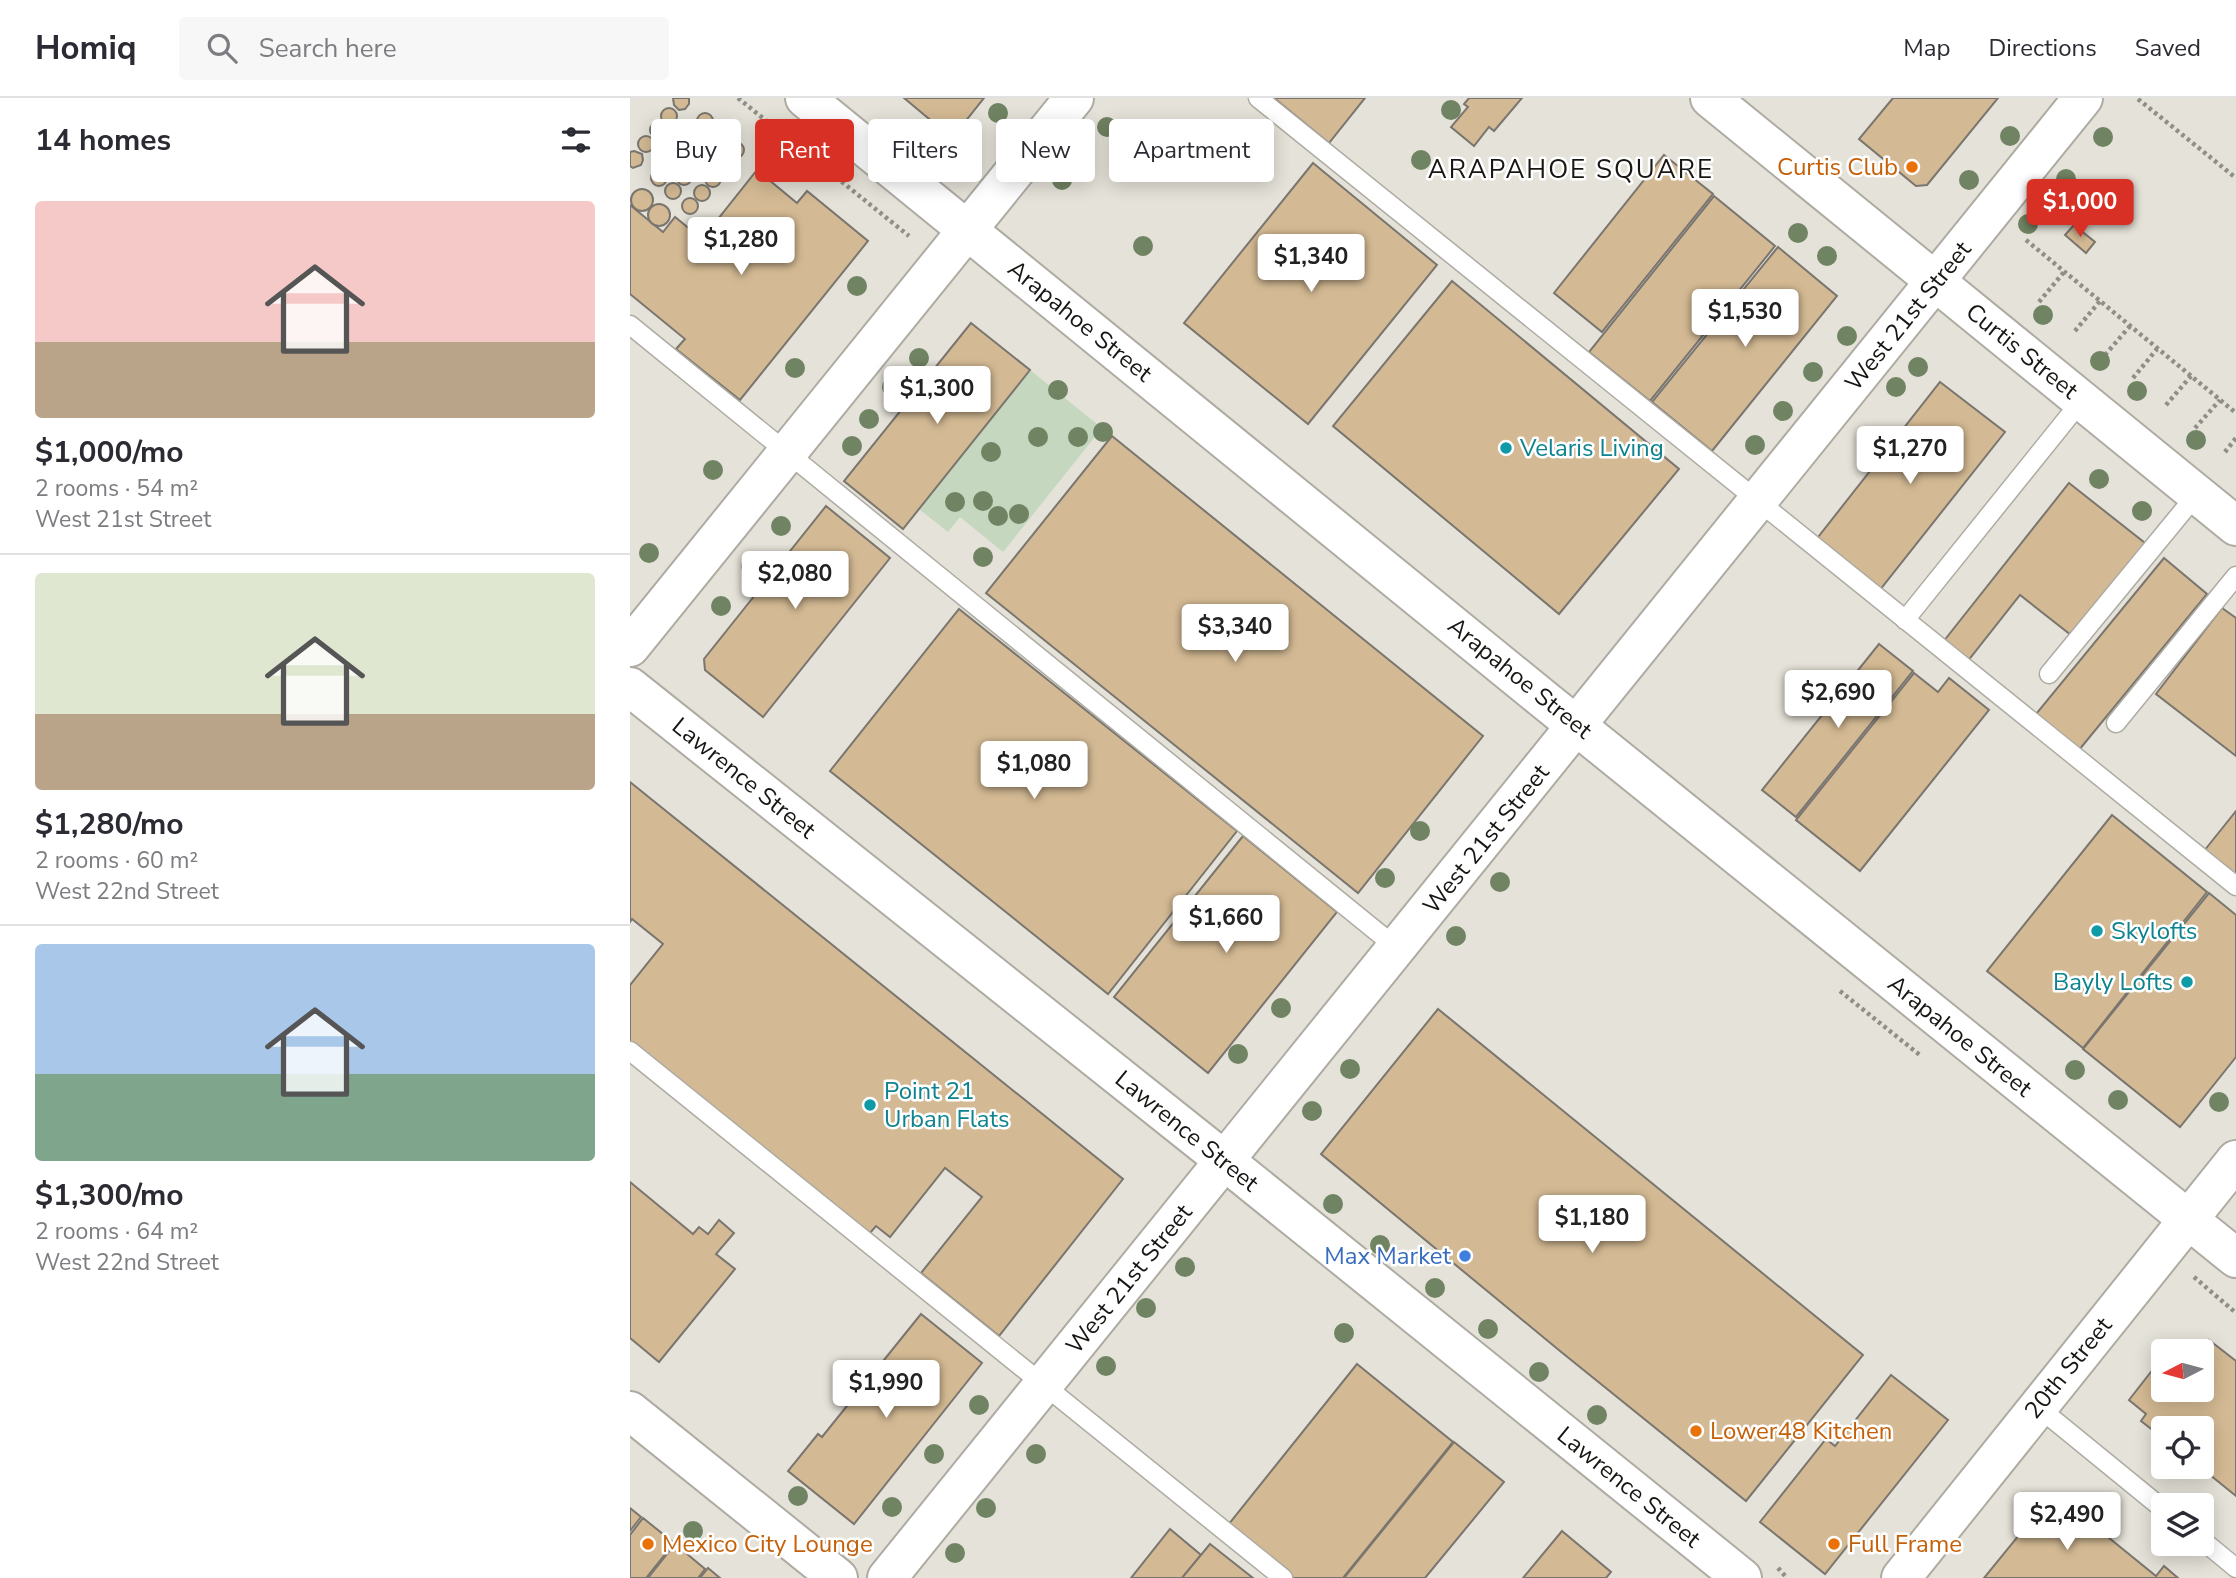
<!DOCTYPE html>
<html lang="en">
<head>
<meta charset="utf-8">
<style>
  :root { --surface:#fff; --page:#f7f7f7; --text:#2b2b33; --muted:#7c7c81; --line:#e1e1e2; --accent:#d93025 }
  body { margin:0; font-family:"Nunito Sans",sans-serif; background:var(--page); color:var(--text); height:100vh; display:flex; flex-direction:column; font-size:26px; white-space:nowrap }
  * { box-sizing:border-box; margin:0 }
  p { font-size:23px; color:var(--muted) }
  .icon { flex:none; width:38px; height:38px; fill:none; stroke:currentColor; stroke-width:2; stroke-linecap:round; stroke-linejoin:round }
  .map { position:relative; flex:1; overflow:hidden }
  .side { display:flex; flex-direction:column; background:var(--surface); width:630px }
  .side>* { flex:none }
  .guide { position:absolute; left:21px; top:21px; width:665px; height:63px; display:flex; gap:14px }
  .needle { width:46px; rotate:264deg }
  .fabs { position:absolute; left:1521px; top:1241px; display:grid; gap:14px }
  .fabs a { display:grid; place-items:center; width:63px; height:63px; border-radius:7px; background:var(--surface); box-shadow:0 4px 18px #0003; font-size:35px }
  .price { position:absolute; translate:-50% -60px; padding:0 16px; border-radius:7px; background:#fff; color:#222; font-size:23px; line-height:46px; filter:drop-shadow(0 2px 4px #0008) }
  .price::after { content:''; position:absolute; left:50%; top:42px; width:21px; height:16px; margin-left:-10px; background:inherit; clip-path:polygon(0 0,100% 0,50% 100%) }
  .price.current { background:var(--accent); color:#fff }
  ul { padding:0; list-style:none }
  li { display:grid; align-content:center; gap:14px; height:371px; padding:0 35px }
  li+li { border-top:2px solid var(--line) }
  li span { display:grid; place-items:center; height:217px; border-radius:7px; color:#555 }
  li>.icon { margin-inline-start:auto }
  span .icon { width:126px; height:126px; fill:#fffc; stroke-width:1 }
  li b { font-size:30px }
  h2 { display:flex; justify-content:space-between; align-items:center; height:84px; padding:0 35px; font-size:30px }
  .chip { padding:0 24px; border-radius:7px; background:var(--surface); box-shadow:0 4px 18px #0003; font-size:24px; line-height:63px }
  .chip.current { background:var(--accent); color:#fff }
  header { display:flex; align-items:center; gap:42px; box-sizing:border-box; height:98px; padding:0 35px; background:var(--surface); border-bottom:2px solid var(--line) }
  header strong { font-size:33px }
  nav { display:flex; gap:38px; margin-inline-start:auto; font-size:24px }
  .search { width:490px; height:63px; background:var(--page); display:flex; align-items:center; gap:18px; box-sizing:border-box; padding:0 24px; border-radius:7px; color:var(--muted); font-size:26px }
  main { display:flex; flex:1; min-height:0 }
  .map>svg:first-child { display:block }
  .green { fill:#c5d7bf }
  .building { fill:#d4ba94; stroke:#7a766f; stroke-width:2 }
  .lines { fill:none; stroke-linecap:round; stroke-linejoin:round }
  .service-casing { stroke:#aeaba3; stroke-width:21 }
  .tertiary-casing { stroke:#aeaba3; stroke-width:42 }
  .secondary-casing { stroke:#aeaba3; stroke-width:42 }
  .primary-casing { stroke:#aeaba3; stroke-width:42 }
  .path { stroke:#908e88; stroke-width:4.5; stroke-dasharray:3.5 3.5; stroke-linecap:butt }
  .service { stroke:#fff; stroke-width:18 }
  .tertiary { stroke:#fff; stroke-width:38 }
  .secondary { stroke:#fff; stroke-width:38 }
  .primary { stroke:#fff; stroke-width:38 }
  .tree { fill:#708362 }
  .food-dot { fill:#e8710a; stroke:#fff; stroke-width:2.5 }
  .culture-dot { fill:#0f9aa8; stroke:#fff; stroke-width:2.5 }
  .shop-dot { fill:#3f7fe0; stroke:#fff; stroke-width:2.5 }
  .labels { text-anchor:middle; dominant-baseline:central; stroke-width:5; stroke-linejoin:round; paint-order:stroke }
  .food-label { font-size:24px; fill:#c56008; stroke:#fff; text-anchor:start }
  .street-label { font-size:24px; fill:#171613; stroke:#fff }
  .culture-label { font-size:24px; fill:#0d838f; stroke:#fff; text-anchor:start }
  .shop-label { font-size:24px; fill:#366cbe; stroke:#fff; text-anchor:end }
  .neighbourhood-label { font-size:26px; letter-spacing:2px; fill:#171613; stroke:#fff }
</style>
</head>
<body>
<header>
<strong>Homiq</strong>
<div class="search"><svg class="icon" aria-label="search" viewBox="0 0 24 24"><circle cx="10" cy="10" r="6"/><path d="M15 15l6 6"/></svg>Search here</div>
<nav><a>Map</a><a>Directions</a><a>Saved</a></nav>
</header>
<main>
<section class="side">
<h2>14 homes<svg class="icon" aria-label="filters" viewBox="0 0 24 24"><path d="M4 7h16M4 17h16"/><circle cx="9" cy="7" r="2"/><circle cx="15" cy="17" r="2"/></svg></h2>
<ul>
<li><span style="background:linear-gradient(#f6c9c9 65%,#b9a48a 0)"><svg class="icon" aria-label="home" viewBox="0 0 24 24"><path d="M3 11l9-7 9 7M6 9v11h12V9"/></svg></span><div><b>$1,000/mo</b><p>2 rooms · 54 m²</p><p>West 21st Street</p></div></li>
<li><span style="background:linear-gradient(#dfe7d0 65%,#b9a48a 0)"><svg class="icon" aria-label="home" viewBox="0 0 24 24"><path d="M3 11l9-7 9 7M6 9v11h12V9"/></svg></span><div><b>$1,280/mo</b><p>2 rooms · 60 m²</p><p>West 22nd Street</p></div></li>
<li><span style="background:linear-gradient(#a9c7e8 60%,#7fa58c 0)"><svg class="icon" aria-label="home" viewBox="0 0 24 24"><path d="M3 11l9-7 9 7M6 9v11h12V9"/></svg></span><div><b>$1,300/mo</b><p>2 rooms · 64 m²</p><p>West 22nd Street</p></div></li>
</ul>
</section>
<div class="map">
<svg width="1606" height="1480" viewBox="0 0 1606 1480">
  <rect width="100%" height="100%" fill="#e5e2d9"/>
  <path class="green" d="M400,272l72,58 -99,124 -43,-35 -12,15 -29,-23z"/>
  <g class="building">
    <path d="M43,0h16v6l-4,5 -6,1 -5,-5z"/>
    <path d="M274,0h80l-32,40z"/>
    <path d="M644,0h91l-36,45z"/>
    <path d="M839,0h53l-28,33 -5,-4 -15,19 -23,-19 17,-20 -4,-3z"/>
    <path d="M1263,0h105l-71,87 -11,1 -57,-47z"/>
    <circle cx="39" cy="18" r="8"/>
    <circle cx="75" cy="23" r="8"/>
    <circle cx="28" cy="32" r="8"/>
    <circle cx="90" cy="34" r="8"/>
    <circle cx="63" cy="37" r="8"/>
    <circle cx="16" cy="46" r="8"/>
    <circle cx="78" cy="49" r="8"/>
    <circle cx="51" cy="51" r="8"/>
    <circle cx="106" cy="52" r="8"/>
    <path d="M4,53l8,3 1,6 -2,5 -8,3 -3,-2v-14z"/>
    <circle cx="40" cy="65" r="8"/>
    <circle cx="65" cy="65" r="8"/>
    <path d="M1034,57l49,39 -111,138 -48,-39z"/>
    <circle cx="95" cy="67" r="8"/>
    <path d="M683,65l124,102 -129,159 -124,-101z"/>
    <circle cx="54" cy="79" r="8"/>
    <circle cx="29" cy="80" r="8"/>
    <path d="M127,72l40,33 10,-12 61,50 -128,159 -64,-51 9,-10 -55,-45v-89l33,27 12,-15 27,22z"/>
    <circle cx="83" cy="81" r="8"/>
    <circle cx="43" cy="93" r="8"/>
    <circle cx="72" cy="95" r="8"/>
    <circle cx="12" cy="102" r="11"/>
    <path d="M1084,98l61,50 -125,155 -61,-49z"/>
    <circle cx="60" cy="108" r="8"/>
    <circle cx="29" cy="117" r="11"/>
    <path d="M1444,127l21,17 -9,11 -21,-18z"/>
    <path d="M1148,149l59,49 -125,155 -60,-49z"/>
    <path d="M822,183l227,188 -120,145 -226,-188z"/>
    <path d="M341,225l59,47 -127,159 -59,-48z"/>
    <path d="M1310,284l65,50 -126,159 -64,-50z"/>
    <path d="M482,338l371,300 -125,157 -372,-300z"/>
    <path d="M1439,385l76,60 -74,92 -51,-40 -53,67 -24,-20z"/>
    <path d="M196,408l64,52 -127,159 -58,-47 -1,-11z"/>
    <path d="M1534,460l43,36 -128,156 -43,-36z"/>
    <path d="M1592,510l14,10v138l-80,-62z"/>
    <path d="M329,511l278,222 -129,163 -278,-223z"/>
    <path d="M1249,546l34,27 -117,146 -34,-27z"/>
    <path d="M1284,575l24,19 11,-14 40,32 -129,161 -64,-51z"/>
    <path d="M0,684l493,397 -124,157 -78,-63 61,-76 -37,-29 -55,69 -14,-11 -7,8 -239,-192v-57l33,-41 -31,-25 -2,3z"/>
    <path d="M1606,713v66l-32,-26z"/>
    <path d="M1482,717l95,77 -124,156 -96,-77z"/>
    <path d="M613,738l94,76 -129,161 -94,-76z"/>
    <path d="M1579,795l27,22v142l-56,70 -97,-78z"/>
    <path d="M808,911l425,346 -117,146 -186,-150 -239,-197z"/>
    <path d="M0,1084l63,52 6,-7 9,7 11,-14 15,13 -18,21 19,15 -76,93 -29,-24z"/>
    <path d="M291,1216l61,49 -128,161 -66,-53 30,-37 4,3z"/>
    <path d="M1579,1242l27,21v135l-37,-30h3v-38h-39v10l-22,-17 5,-7 -17,-14 25,-32 5,5 4,-4v21h39l-1,-39z"/>
    <path d="M1555,1243l13,10h-21z"/>
    <path d="M727,1266l96,78 -110,136h-50l-65,-53z"/>
    <path d="M1261,1277l57,45 -123,154 -65,-52 66,-83 9,7z"/>
    <path d="M824,1344l50,40 -79,96h-81z"/>
    <path d="M1416,1404l23,20 8,-10 79,64 8,-10 14,12h-194z"/>
    <path d="M0,1410l11,9 -11,14z"/>
    <path d="M13,1420l31,25 -28,35h-16v-43z"/>
    <path d="M540,1431l31,26 -19,23h-51z"/>
    <path d="M932,1433l49,41 -5,6h-83z"/>
    <path d="M45,1446l30,25 -7,9h-50z"/>
    <path d="M580,1446l43,34h-71z"/>
    <path d="M78,1470l12,10h-20z"/>
  </g>
  <g class="lines">
    <defs>
      <g id="service">
        <path d="M628,0l978,788"/>
        <path d="M0,227l767,623"/>
        <path d="M1275,522l177,-220"/>
        <path d="M1419,576l148,-180"/>
        <path d="M1486,625l120,-147"/>
        <path d="M0,953l653,527"/>
        <path d="M1408,1309l125,102"/>
        <path d="M1572,1442l34,28"/>
      </g>
      <g id="tertiary">
        <path d="M175,0l737,600 694,560"/>
        <path d="M1080,0l526,428"/>
        <path d="M0,589l595,474 517,417"/>
        <path d="M0,1313l208,167"/>
        <path d="M257,1480l1196,-1480"/>
      </g>
      <path id="secondary" d="M1271,1480l335,-418"/>
      <path id="primary" d="M0,549l444,-549"/>
    </defs>
    <use href="#service" class="service-casing"/>
    <use href="#tertiary" class="tertiary-casing"/>
    <use href="#secondary" class="secondary-casing"/>
    <use href="#primary" class="primary-casing"/>
    <g class="path">
      <path d="M108,0l171,138"/>
      <path d="M1508,1l98,79"/>
      <path d="M1396,142l210,173"/>
      <path d="M1409,204l25,-30"/>
      <path d="M1445,233l25,-30"/>
      <path d="M1475,257l25,-29"/>
      <path d="M1503,280l24,-29"/>
      <path d="M1536,307l25,-29"/>
      <path d="M1565,330l25,-28"/>
      <path d="M1595,354l11,-14"/>
      <path d="M1210,893l81,65"/>
      <path d="M1564,1179l42,36"/>
      <path d="M1148,1470l9,10"/>
    </g>
    <use href="#service" class="service"/>
    <use href="#tertiary" class="tertiary"/>
    <use href="#secondary" class="secondary"/>
    <use href="#primary" class="primary"/>
  </g>
  <g class="tree">
    <circle cx="821" cy="12" r="10"/>
    <circle cx="368" cy="15" r="10"/>
    <circle cx="477" cy="29" r="10"/>
    <circle cx="1380" cy="38" r="10"/>
    <circle cx="1473" cy="39" r="10"/>
    <circle cx="791" cy="62" r="10"/>
    <circle cx="1436" cy="81" r="10"/>
    <circle cx="432" cy="82" r="10"/>
    <circle cx="1339" cy="82" r="10"/>
    <circle cx="1398" cy="126" r="10"/>
    <circle cx="1168" cy="135" r="10"/>
    <circle cx="513" cy="148" r="10"/>
    <circle cx="1197" cy="158" r="10"/>
    <circle cx="227" cy="188" r="10"/>
    <circle cx="1413" cy="217" r="10"/>
    <circle cx="1217" cy="238" r="10"/>
    <circle cx="289" cy="260" r="10"/>
    <circle cx="1470" cy="263" r="10"/>
    <circle cx="1288" cy="269" r="10"/>
    <circle cx="165" cy="270" r="10"/>
    <circle cx="1183" cy="274" r="10"/>
    <circle cx="262" cy="289" r="10"/>
    <circle cx="1266" cy="289" r="10"/>
    <circle cx="428" cy="292" r="10"/>
    <circle cx="1507" cy="293" r="10"/>
    <circle cx="1153" cy="313" r="10"/>
    <circle cx="239" cy="321" r="10"/>
    <circle cx="473" cy="334" r="10"/>
    <circle cx="408" cy="339" r="10"/>
    <circle cx="448" cy="339" r="10"/>
    <circle cx="1566" cy="342" r="10"/>
    <circle cx="1125" cy="347" r="10"/>
    <circle cx="222" cy="348" r="10"/>
    <circle cx="361" cy="354" r="10"/>
    <circle cx="83" cy="372" r="10"/>
    <circle cx="1469" cy="381" r="10"/>
    <circle cx="353" cy="403" r="10"/>
    <circle cx="325" cy="404" r="10"/>
    <circle cx="1512" cy="413" r="10"/>
    <circle cx="389" cy="416" r="10"/>
    <circle cx="368" cy="418" r="10"/>
    <circle cx="151" cy="428" r="10"/>
    <circle cx="19" cy="455" r="10"/>
    <circle cx="353" cy="459" r="10"/>
    <circle cx="121" cy="468" r="10"/>
    <circle cx="91" cy="508" r="10"/>
    <circle cx="790" cy="733" r="10"/>
    <circle cx="755" cy="780" r="10"/>
    <circle cx="870" cy="784" r="10"/>
    <circle cx="826" cy="838" r="10"/>
    <circle cx="651" cy="910" r="10"/>
    <circle cx="608" cy="956" r="10"/>
    <circle cx="720" cy="971" r="10"/>
    <circle cx="1445" cy="972" r="10"/>
    <circle cx="1488" cy="1002" r="10"/>
    <circle cx="1589" cy="1004" r="10"/>
    <circle cx="682" cy="1013" r="10"/>
    <circle cx="703" cy="1106" r="10"/>
    <circle cx="750" cy="1147" r="10"/>
    <circle cx="555" cy="1169" r="10"/>
    <circle cx="805" cy="1190" r="10"/>
    <circle cx="516" cy="1210" r="10"/>
    <circle cx="858" cy="1231" r="10"/>
    <circle cx="714" cy="1235" r="10"/>
    <circle cx="476" cy="1268" r="10"/>
    <circle cx="909" cy="1274" r="10"/>
    <circle cx="349" cy="1307" r="10"/>
    <circle cx="967" cy="1317" r="10"/>
    <circle cx="304" cy="1356" r="10"/>
    <circle cx="406" cy="1356" r="10"/>
    <circle cx="168" cy="1398" r="10"/>
    <circle cx="262" cy="1409" r="10"/>
    <circle cx="356" cy="1410" r="10"/>
    <circle cx="63" cy="1433" r="10"/>
    <circle cx="325" cy="1455" r="10"/>
  </g>
  <g class="food-dot">
    <circle cx="1282" cy="69" r="7"/>
    <circle cx="1066" cy="1333" r="7"/>
    <circle cx="18" cy="1446" r="7"/>
    <circle cx="1204" cy="1446" r="7"/>
  </g>
  <g class="culture-dot">
    <circle cx="876" cy="350" r="7"/>
    <circle cx="1467" cy="833" r="7"/>
    <circle cx="1557" cy="884" r="7"/>
    <circle cx="240" cy="1007" r="7"/>
  </g>
  <circle class="shop-dot" cx="835" cy="1158" r="7"/>
  <g class="labels">
    <g class="food-label">
      <text x="1268" y="69" text-anchor="end">Curtis Club</text>
      <text x="1080" y="1333">Lower48 Kitchen</text>
      <text x="32" y="1446">Mexico City Lounge</text>
      <text x="1218" y="1446">Full Frame</text>
    </g>
    <g class="street-label">
      <text transform="translate(1278 218) rotate(-51)">West 21st Street</text>
      <text transform="translate(450 223) rotate(39)">Arapahoe Street</text>
      <text transform="translate(1392 253) rotate(39)">Curtis Street</text>
      <text transform="translate(890 580) rotate(39)">Arapahoe Street</text>
      <text transform="translate(114 680) rotate(39)">Lawrence Street</text>
      <text transform="translate(856 741) rotate(-51)">West 21st Street</text>
      <text transform="translate(1330 938) rotate(39)">Arapahoe Street</text>
      <text transform="translate(557 1033) rotate(39)">Lawrence Street</text>
      <text transform="translate(499 1181) rotate(-51)">West 21st Street</text>
      <text transform="translate(1438 1270) rotate(-51)">20th Street</text>
      <text transform="translate(999 1389) rotate(39)">Lawrence Street</text>
    </g>
    <g class="culture-label">
      <text x="890" y="350">Velaris Living</text>
      <text x="1481" y="833">Skylofts</text>
      <text x="1543" y="884" text-anchor="end">Bayly Lofts</text>
      <text x="254" y="993">Point 21<tspan x="254" dy="28">Urban Flats</tspan></text>
    </g>
    <g class="shop-label">
      <text x="821" y="1158">Max Market</text>
    </g>
    <g class="neighbourhood-label">
      <text x="941" y="71">ARAPAHOE SQUARE</text>
    </g>
  </g>
</svg>
<div class="fabs">
<a><svg class="needle" viewBox="-14 -14 28 28"><path d="M0-13l5 13h-10z" fill="#e53935"/><path d="M0 13l5-13h-10z" fill="#7c7c81"/></svg></a>
<a><svg class="icon" aria-label="locate" viewBox="0 0 24 24"><circle cx="12" cy="12" r="6"/><path d="M12 2v4M12 18v4M2 12h4M18 12h4"/></svg></a>
<a><svg class="icon" aria-label="layers" viewBox="0 0 24 24"><path d="M12 4l9 5-9 5-9-5zM3 14l9 5 9-5"/></svg></a>
</div>
<b class="price current" style="left:1450px;top:141px">$1,000</b>
<b class="price" style="left:111px;top:179px">$1,280</b>
<b class="price" style="left:681px;top:196px">$1,340</b>
<b class="price" style="left:1115px;top:251px">$1,530</b>
<b class="price" style="left:307px;top:328px">$1,300</b>
<b class="price" style="left:1280px;top:388px">$1,270</b>
<b class="price" style="left:165px;top:513px">$2,080</b>
<b class="price" style="left:605px;top:566px">$3,340</b>
<b class="price" style="left:1208px;top:632px">$2,690</b>
<b class="price" style="left:404px;top:703px">$1,080</b>
<b class="price" style="left:596px;top:857px">$1,660</b>
<b class="price" style="left:962px;top:1157px">$1,180</b>
<b class="price" style="left:256px;top:1322px">$1,990</b>
<b class="price" style="left:1437px;top:1454px">$2,490</b>
<div class="guide">
<a class="chip">Buy</a>
<a class="chip current">Rent</a>
<a class="chip">Filters</a>
<a class="chip">New</a>
<a class="chip">Apartment</a>
</div>
</div>
</main>
</body>
</html>
